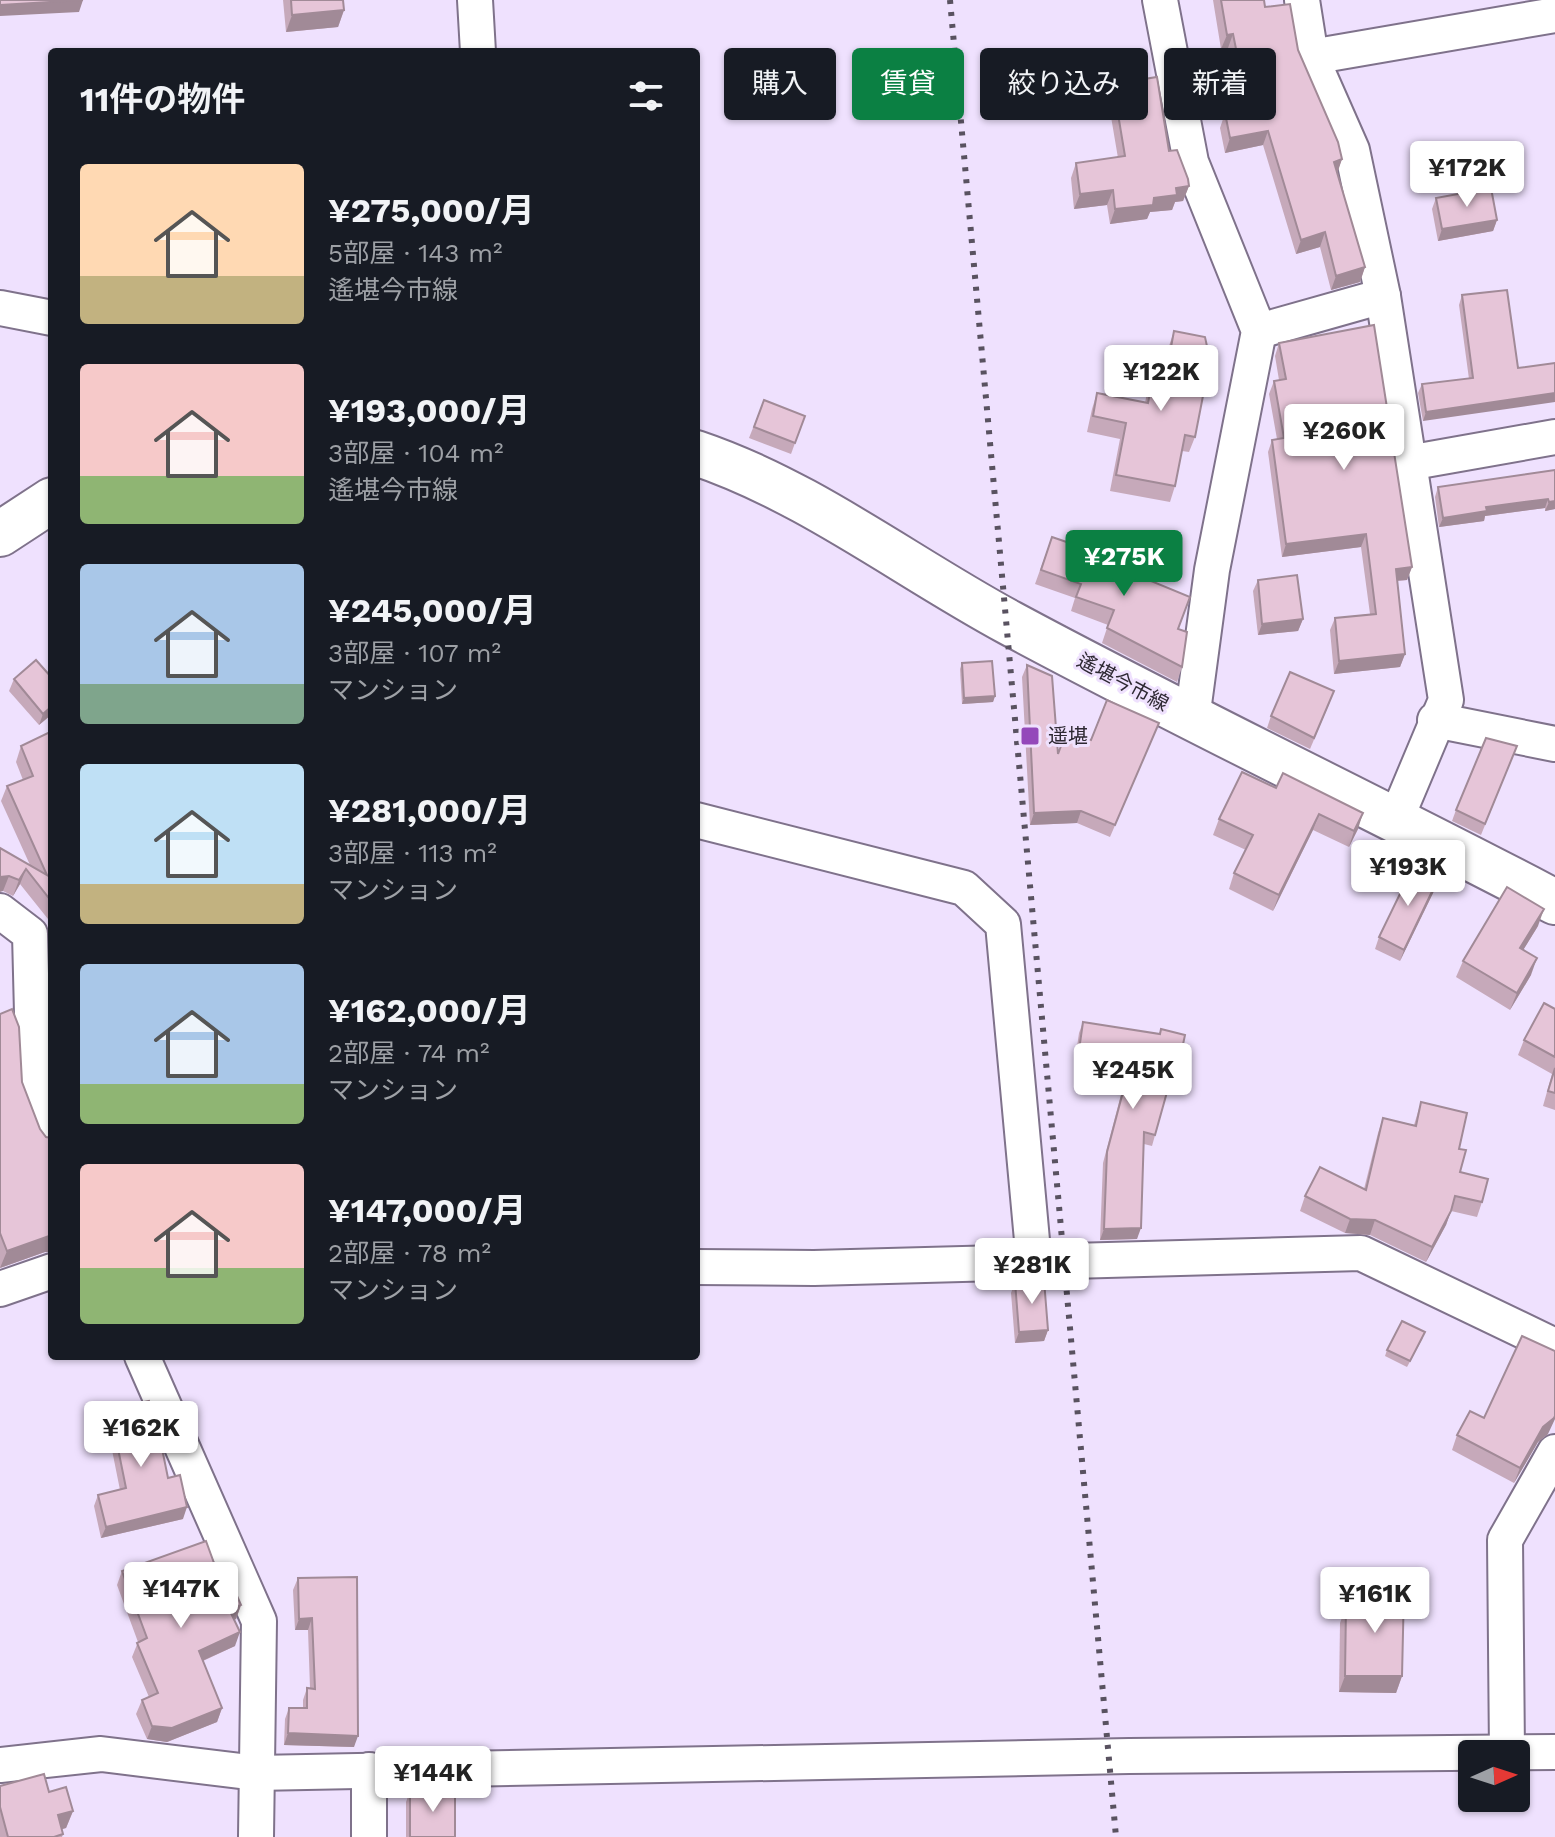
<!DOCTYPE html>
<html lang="ja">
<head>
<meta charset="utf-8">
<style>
  :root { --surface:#171b24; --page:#20242c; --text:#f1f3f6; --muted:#9ea1a6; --accent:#0b8043 }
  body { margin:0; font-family:"Work Sans","Noto Sans JP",sans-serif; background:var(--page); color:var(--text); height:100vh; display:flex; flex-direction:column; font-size:30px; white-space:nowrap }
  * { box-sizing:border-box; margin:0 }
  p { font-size:26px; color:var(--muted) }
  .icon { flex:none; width:44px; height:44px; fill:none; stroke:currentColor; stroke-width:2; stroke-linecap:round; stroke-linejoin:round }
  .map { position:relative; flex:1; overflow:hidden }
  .side { position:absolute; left:48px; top:48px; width:652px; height:1312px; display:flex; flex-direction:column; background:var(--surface); border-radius:8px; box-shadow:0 2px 6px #0004 }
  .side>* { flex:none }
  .guide { position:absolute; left:724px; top:48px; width:710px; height:72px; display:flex; gap:16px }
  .needle { width:52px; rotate:87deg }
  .buttons { position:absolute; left:1458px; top:1740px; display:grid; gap:16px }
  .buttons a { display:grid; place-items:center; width:72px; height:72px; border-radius:8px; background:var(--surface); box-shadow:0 2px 6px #0004; font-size:40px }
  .price { position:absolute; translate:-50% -68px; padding:0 18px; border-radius:8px; background:#fff; color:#222; font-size:26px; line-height:52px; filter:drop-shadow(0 2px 4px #0008) }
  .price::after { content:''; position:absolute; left:50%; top:48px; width:24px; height:18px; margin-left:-12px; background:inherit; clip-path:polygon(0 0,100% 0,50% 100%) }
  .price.selected { background:var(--accent); color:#fff }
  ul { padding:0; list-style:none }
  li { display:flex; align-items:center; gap:24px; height:200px; padding:0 32px }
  li span { display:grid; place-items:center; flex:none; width:224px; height:160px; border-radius:8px; color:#555 }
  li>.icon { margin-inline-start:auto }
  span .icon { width:96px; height:96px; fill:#fffc; stroke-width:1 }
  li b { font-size:34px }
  h2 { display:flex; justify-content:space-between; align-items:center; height:96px; padding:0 32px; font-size:34px }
  .pill { padding:0 28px; border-radius:8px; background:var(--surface); box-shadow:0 2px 6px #0004; font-size:28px; line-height:72px }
  .pill.selected { background:var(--accent); color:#fff }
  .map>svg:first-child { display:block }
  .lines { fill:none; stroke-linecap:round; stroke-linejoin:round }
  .street-casing { stroke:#7f728b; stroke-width:38 }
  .secondary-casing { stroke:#7f728b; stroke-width:48 }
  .street { stroke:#fff; stroke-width:34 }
  .secondary { stroke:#fff; stroke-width:44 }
  .rail { stroke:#595260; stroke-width:6; stroke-dasharray:4 8; stroke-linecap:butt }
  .wall { fill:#c6a9ba }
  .shaded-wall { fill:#a18a97 }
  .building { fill:#e6c5d8; stroke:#a18a97; stroke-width:2 }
  .poi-dot { fill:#9448ba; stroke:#efe1fe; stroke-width:3 }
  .labels { text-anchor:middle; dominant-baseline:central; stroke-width:6; stroke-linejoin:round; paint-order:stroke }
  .street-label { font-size:20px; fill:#2e2933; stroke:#efe1fe }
  .poi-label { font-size:20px; fill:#2e2933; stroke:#efe1fe; text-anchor:start }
</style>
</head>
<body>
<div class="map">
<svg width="1555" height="1837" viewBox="0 0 1555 1837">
  <rect width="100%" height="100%" fill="#efe1fe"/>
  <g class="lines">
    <defs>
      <g id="street">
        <path d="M475,0l3,52"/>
        <path d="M1160,0l31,162 68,169 -47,239 -20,149"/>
        <path d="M1302,0l9,57 41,93 31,146 63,404 -50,119"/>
        <path d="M1311,57l244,-42"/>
        <path d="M0,308l52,10"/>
        <path d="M1259,331l124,-35"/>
        <path d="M1408,463l147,-26"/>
        <path d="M1435,720l120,24"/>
        <path d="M696,820l268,68 39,36 31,338"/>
        <path d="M0,911l30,23 4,158 18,46"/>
        <path d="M696,1267l118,1 547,-15 194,93"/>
        <path d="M0,1289l52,-18"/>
        <path d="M142,1356l117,265 -3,216"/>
        <path d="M1507,1753l-2,-213 50,-88"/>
        <path d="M0,1765l101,-11 155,19 873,-17 426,-4"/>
        <path d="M369,1770v67"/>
      </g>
      <g id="secondary">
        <path d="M696,453c113,38 210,114 314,170 180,97 364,184 545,279"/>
        <path d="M0,534l52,-34"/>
      </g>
    </defs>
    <use href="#street" class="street-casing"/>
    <use href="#secondary" class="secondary-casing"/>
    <use href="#street" class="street"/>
    <use href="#secondary" class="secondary"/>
    <path class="rail" d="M950,0l166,1837"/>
  </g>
  <g class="wall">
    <path d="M283,0h60l1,10 -6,17 -52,5z"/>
    <path d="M1213,0h51l1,7 33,43 44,109 -5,13 28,95 -5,15 -29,8 -11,-43 -24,7 -33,-109 -38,8 -5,-25 5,-15 15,-3 -12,-62 -7,1z"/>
    <path d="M1113,84l56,67 20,35 -6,15 -8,1 -3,8 -22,2 -3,7 -37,5 -3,-19 -33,4 -3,-31 5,-15 42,-5 -10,-59z"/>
    <path d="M1436,198l61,22 -4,11 -55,10 -6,-32z"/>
    <path d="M1462,295l56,73 -95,53 -5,-28 4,-9 47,-5 -10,-74z"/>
    <path d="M1174,331l21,106 -6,15 -7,-1 -7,35 -5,16 -60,-11 10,-52 -33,-7 5,-23 5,-16 48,10 6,-31 6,-16 9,2 3,-12z"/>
    <path d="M1279,343l133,224 -5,13 -10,1 8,73 -5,13 -66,7 -4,-44 5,-12 35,-4 -9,-67 -79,10 -14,-105 4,-12 5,-1 -8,-45 5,-13 5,-1 -4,-24z"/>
    <path d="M764,400l41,16 -14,38 -42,-16z"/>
    <path d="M1555,470v39l-10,2v-3l-60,8 -1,5 -45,6 -4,-30 3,-10z"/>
    <path d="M1052,537l65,30 61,62 4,38 -5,15 -75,-39 6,-18 -37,-14 4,-13 -40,-14z"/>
    <path d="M1258,580l45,39 -5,12 -40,4 -5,-44z"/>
    <path d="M962,663l33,33 -2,6 -31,2 -2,-35z"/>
    <path d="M1027,665l31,89 33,-14 63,-5 -44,102 -33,-14 -47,2 -8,-148z"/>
    <path d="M14,679l38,35 -13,11 -30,-34z"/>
    <path d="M1330,702l-20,47 -43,-21 4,-12z"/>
    <path d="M52,731v193l-32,-40 -7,12 -10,-5 -3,-43 30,17 -29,-64 6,-15 16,-6 -7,-18 5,-16z"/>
    <path d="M1517,746l-36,89 -29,-14 4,-11z"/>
    <path d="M1242,772l116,57 -9,18 -36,-17 -40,81 -44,-22 5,-16 12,-23 -33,-15 6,-16z"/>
    <path d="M1438,879l-4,12 -34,70 -25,-12 4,-12z"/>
    <path d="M1538,926l-15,24 8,25 -21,35 -54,-33 7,-16z"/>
    <path d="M1555,1009v101l-12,-4 9,-32 -34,-19 6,-15z"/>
    <path d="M0,1014l22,68 18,47 6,8 -1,115 -45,16z"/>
    <path d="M1083,1022l95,46 -4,10h-3l-19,68 -8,-2 -7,95 -37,1 3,-77 25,-95 -53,-7 4,-28z"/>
    <path d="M1421,1102l38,47 1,23 22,30 -5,15 -26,-6 -5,14 -20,37 -56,-27 -25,-2 -45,-22 5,-15 59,-7 14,-56 5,-15 31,7z"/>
    <path d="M1015,1282l33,48 -4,11 -29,2 -4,-50z"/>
    <path d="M1423,1338l-16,29 -22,-11 2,-6z"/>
    <path d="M110,1409l58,69 15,41 -82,19 -7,-32 4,-11 22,-5 -14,-70z"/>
    <path d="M1484,1418l64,16 -10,8 -24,41 -62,-33 5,-15z"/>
    <path d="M122,1571l96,3 23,31 -5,14 -2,1 1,26 -32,15 19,47 -5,14 -50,20 -20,-3 -11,-25 6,-14 7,-3 -17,-40 6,-15 -21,-57z"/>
    <path d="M357,1577l-3,170 -70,-2 1,-26 4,-11h14v-8l4,-12h3l-2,-58h-13l-2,-40 5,-12z"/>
    <path d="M1346,1606l56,70 -6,17 -57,-1 1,-69z"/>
    <path d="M0,1786l49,6 24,19 -7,17 -5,1 2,5 -1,3h-62z"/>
    <path d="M410,1791l45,46h-49v-35z"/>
  </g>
  <g class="shaded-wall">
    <path d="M83,0l-4,12 -79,4v-11z"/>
    <path d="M344,10l-6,17 -52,5 6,-17z"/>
    <path d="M1233,34l-5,14 -7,1 6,-14z"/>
    <path d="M1268,131l-5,14 -38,8 5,-15z"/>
    <path d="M1342,159l-5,15 -3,-12z"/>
    <path d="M1189,186l-6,15 -8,1 -3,8 -22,2 -3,7 -37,5 5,-15 39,-11 22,-10z"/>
    <path d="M1113,190l-6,15 -33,4 6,-15z"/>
    <path d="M1497,220l-4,11 -55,10 4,-12z"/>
    <path d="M1325,232l-5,15 -24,7 5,-14z"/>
    <path d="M1365,267l-5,15 -29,8 5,-14z"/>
    <path d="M1555,393v9l-132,19 3,-9z"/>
    <path d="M1548,499l-3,9 -60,8 -1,5 -45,6 4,-9 43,-11z"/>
    <path d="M1555,501v8l-10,2 4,-9z"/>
    <path d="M1366,534l-5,13 -79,10 4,-13z"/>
    <path d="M1412,567l-5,13 -15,1 4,-12z"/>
    <path d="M1303,619l-5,12 -40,4 4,-11z"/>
    <path d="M1405,654l-5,13 -66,7 5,-13z"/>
    <path d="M995,696l-2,6 -31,2 2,-6z"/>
    <path d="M52,706v8l-13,11 4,-11z"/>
    <path d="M1081,811l-4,12 -47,2 4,-12z"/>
    <path d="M1363,813l-5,16 -9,18 5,-16z"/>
    <path d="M1319,814l-6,16 -40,81 6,-16z"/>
    <path d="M26,869l-6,15 -7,12 6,-16z"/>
    <path d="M9,876l-6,15 -3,1v-15z"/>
    <path d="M1438,879l-4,12 -34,70 4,-11z"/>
    <path d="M1544,909l-6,17 -24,39 6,-17z"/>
    <path d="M1537,958l-6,17 -21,35 7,-17z"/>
    <path d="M1079,1050l53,8 -4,10 -53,-7z"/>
    <path d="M1451,1211l-5,14 -20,37 6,-15z"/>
    <path d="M1350,1219l25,1 -5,15 -25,-2z"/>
    <path d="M1141,1228l-4,11 -37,1 4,-11z"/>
    <path d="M52,1235v17h-7l-45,16 7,-17z"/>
    <path d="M1048,1330l-4,11 -29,2 4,-11z"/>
    <path d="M1555,1416v3l-7,15 -10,8 -24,41 6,-15 23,-41z"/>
    <path d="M187,1507l-4,12 -82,19 5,-11z"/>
    <path d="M241,1605l-5,14 -12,4 5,-14z"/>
    <path d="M312,1618l-4,12h-13l4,-11z"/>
    <path d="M240,1632l-5,14 -42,19 6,-14z"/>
    <path d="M1345,1676h57l-6,17 -57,-1z"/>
    <path d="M222,1708l-5,14 -50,20 -20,-3 5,-13z"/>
    <path d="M288,1733l70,3 -4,11 -70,-2z"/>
    <path d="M73,1811l-7,17 -14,4 6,-17z"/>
  </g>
  <g class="building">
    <path d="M0,0h83l-83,5z"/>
    <path d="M291,0h52l1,10 -52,5z"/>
    <path d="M1221,0h43l1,7 25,-3 8,46 40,92 4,17 -8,3 31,105 -29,9 -11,-44 -24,8 -33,-109 -38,7 -5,-25 23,-5 -15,-74 -6,1z"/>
    <path d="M1157,77l12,74 8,-1 11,29 1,7 -13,2 1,7 -23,3 -1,7 -38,4 -2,-19 -33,4 -4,-31 49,-7 -12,-72z"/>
    <path d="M1491,188l6,32 -55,9 -6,-31z"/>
    <path d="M1507,290l11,78 37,-5v30l-129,19 -4,-28 51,-6 -11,-83z"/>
    <path d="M1374,325l38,242 -16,2 9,85 -66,7 -4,-43 41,-4 -10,-80 -80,10 -14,-104 12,-2 -10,-57 12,-2 -7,-36z"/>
    <path d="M1174,331l31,6 5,23 -15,77 -10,-2 -10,51 -59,-11 10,-52 -33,-7 4,-23 51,10 9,-47 12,2z"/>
    <path d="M764,400l41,16 -10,27 -41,-16z"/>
    <path d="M1555,470v31l-6,1 -1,-3 -62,8 1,4 -44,7 -5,-31z"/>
    <path d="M1052,537l67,23 -2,7 73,30 -12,32 9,3 -5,35 -75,-39 7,-18 -38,-13 5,-13 -40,-14z"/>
    <path d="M1297,575l6,44 -41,5 -4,-44z"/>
    <path d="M36,660l16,18v28l-9,8 -29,-35z"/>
    <path d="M992,661l3,35 -31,2 -2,-35z"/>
    <path d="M1027,665l25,11 6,78 9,-24 24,10 16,-40 52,23 -44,102 -34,-14 -47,2z"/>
    <path d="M1290,672l44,19 -20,47 -43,-22z"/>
    <path d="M52,731v171l-26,-33 -7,11 -10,-4 -9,1v-29l47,27 -40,-89 26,-10 -12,-30z"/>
    <path d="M1486,738l31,8 -32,78 -29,-14z"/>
    <path d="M1242,772l34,16 7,-15 80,40 -9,18 -35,-17 -40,81 -45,-22 19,-38 -34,-16z"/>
    <path d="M1413,867l25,12 -34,71 -25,-13z"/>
    <path d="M1507,887l37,22 -24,39 17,10 -20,35 -54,-32z"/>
    <path d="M1544,1003l11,6v48l-31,-17z"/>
    <path d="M12,1009l7,18 3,55 18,47 6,8 6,1v97l-45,16 -7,-18v-219z"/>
    <path d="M1083,1022l77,12 1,-5 24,6 -7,33 -4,-1 -19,68 -11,-3 -3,96 -37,1 3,-77 25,-94 -53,-8z"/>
    <path d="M1555,1068v25l-7,-2z"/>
    <path d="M1421,1102l46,11 -8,36 7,1 -6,22 28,7 -6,23 -27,-6 -4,15 -19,36 -57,-27 -25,-1 -45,-23 15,-29 46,23 17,-72 33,8z"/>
    <path d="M1044,1280l4,50 -29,2 -4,-50z"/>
    <path d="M1402,1321l23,11 -15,29 -23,-11z"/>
    <path d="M1522,1336l33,15v65l-1,2 -11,9 -23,41 -63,-33 13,-24 14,7z"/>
    <path d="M149,1401l6,13 13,64 12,-3 7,32 -81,20 -8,-32 28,-7 -16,-79z"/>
    <path d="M206,1541l12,33 8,-3 15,34 -12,4 11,23 -41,19 23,57 -50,20 -20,-2 -10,-26 16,-7 -21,-50 10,-5 -25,-67z"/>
    <path d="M357,1577l1,159 -70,-3 1,-25h18v-20l8,1 -3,-71 -13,1 -1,-41z"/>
    <path d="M1366,1589h38l-2,87h-57l1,-70h13z"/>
    <path d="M44,1774l5,18 17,-5 7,24 -15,4 5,19 -9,3h-46l-8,-30v-21z"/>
    <path d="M455,1790v47h-45v-46z"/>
  </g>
  <rect class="poi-dot" x="1020" y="726" width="20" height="20" rx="4"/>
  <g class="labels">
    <g class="street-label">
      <text transform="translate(1123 682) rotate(28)">遙堪今市線</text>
    </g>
    <g class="poi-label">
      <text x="1048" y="736">遥堪</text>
    </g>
  </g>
</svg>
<div class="buttons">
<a><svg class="needle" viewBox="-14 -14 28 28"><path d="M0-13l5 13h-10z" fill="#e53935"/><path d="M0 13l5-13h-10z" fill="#9ea1a6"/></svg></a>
</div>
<b class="price" style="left:1467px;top:209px">¥172K</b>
<b class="price" style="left:1161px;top:413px">¥122K</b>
<b class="price" style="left:1344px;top:472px">¥260K</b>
<b class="price selected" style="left:1124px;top:598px">¥275K</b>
<b class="price" style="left:1408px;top:908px">¥193K</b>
<b class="price" style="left:1133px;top:1111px">¥245K</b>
<b class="price" style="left:1032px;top:1306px">¥281K</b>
<b class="price" style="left:141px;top:1469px">¥162K</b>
<b class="price" style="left:181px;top:1630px">¥147K</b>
<b class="price" style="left:1375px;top:1635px">¥161K</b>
<b class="price" style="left:433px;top:1814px">¥144K</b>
<div class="guide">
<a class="pill">購入</a>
<a class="pill selected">賃貸</a>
<a class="pill">絞り込み</a>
<a class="pill">新着</a>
</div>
<section class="side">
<h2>11件の物件<svg class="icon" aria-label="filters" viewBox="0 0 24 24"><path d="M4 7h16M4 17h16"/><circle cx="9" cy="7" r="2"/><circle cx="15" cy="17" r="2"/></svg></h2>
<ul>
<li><span style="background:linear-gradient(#ffd9b3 70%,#c2b280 0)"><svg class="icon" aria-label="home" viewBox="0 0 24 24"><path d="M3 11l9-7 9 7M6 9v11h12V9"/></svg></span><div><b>¥275,000/月</b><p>5部屋 · 143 m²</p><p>遙堪今市線</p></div></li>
<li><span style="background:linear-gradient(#f6c9c9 70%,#8fb573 0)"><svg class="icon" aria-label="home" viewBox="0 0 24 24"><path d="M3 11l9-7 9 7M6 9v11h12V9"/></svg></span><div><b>¥193,000/月</b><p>3部屋 · 104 m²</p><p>遙堪今市線</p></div></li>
<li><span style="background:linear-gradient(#a9c7e8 75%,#7fa58c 0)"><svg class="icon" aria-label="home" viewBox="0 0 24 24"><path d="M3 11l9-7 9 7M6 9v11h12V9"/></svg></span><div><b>¥245,000/月</b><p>3部屋 · 107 m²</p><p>マンション</p></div></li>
<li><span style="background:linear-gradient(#bfe0f5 75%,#c2b280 0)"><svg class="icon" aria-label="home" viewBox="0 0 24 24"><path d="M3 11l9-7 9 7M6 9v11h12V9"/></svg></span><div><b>¥281,000/月</b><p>3部屋 · 113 m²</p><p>マンション</p></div></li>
<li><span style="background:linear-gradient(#a9c7e8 75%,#8fb573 0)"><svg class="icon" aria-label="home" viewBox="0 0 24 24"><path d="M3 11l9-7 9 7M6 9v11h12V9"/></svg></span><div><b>¥162,000/月</b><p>2部屋 · 74 m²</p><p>マンション</p></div></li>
<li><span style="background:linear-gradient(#f6c9c9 65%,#8fb573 0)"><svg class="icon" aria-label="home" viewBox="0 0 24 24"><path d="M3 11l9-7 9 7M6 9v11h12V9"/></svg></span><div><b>¥147,000/月</b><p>2部屋 · 78 m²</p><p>マンション</p></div></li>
</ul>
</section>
</div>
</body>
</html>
